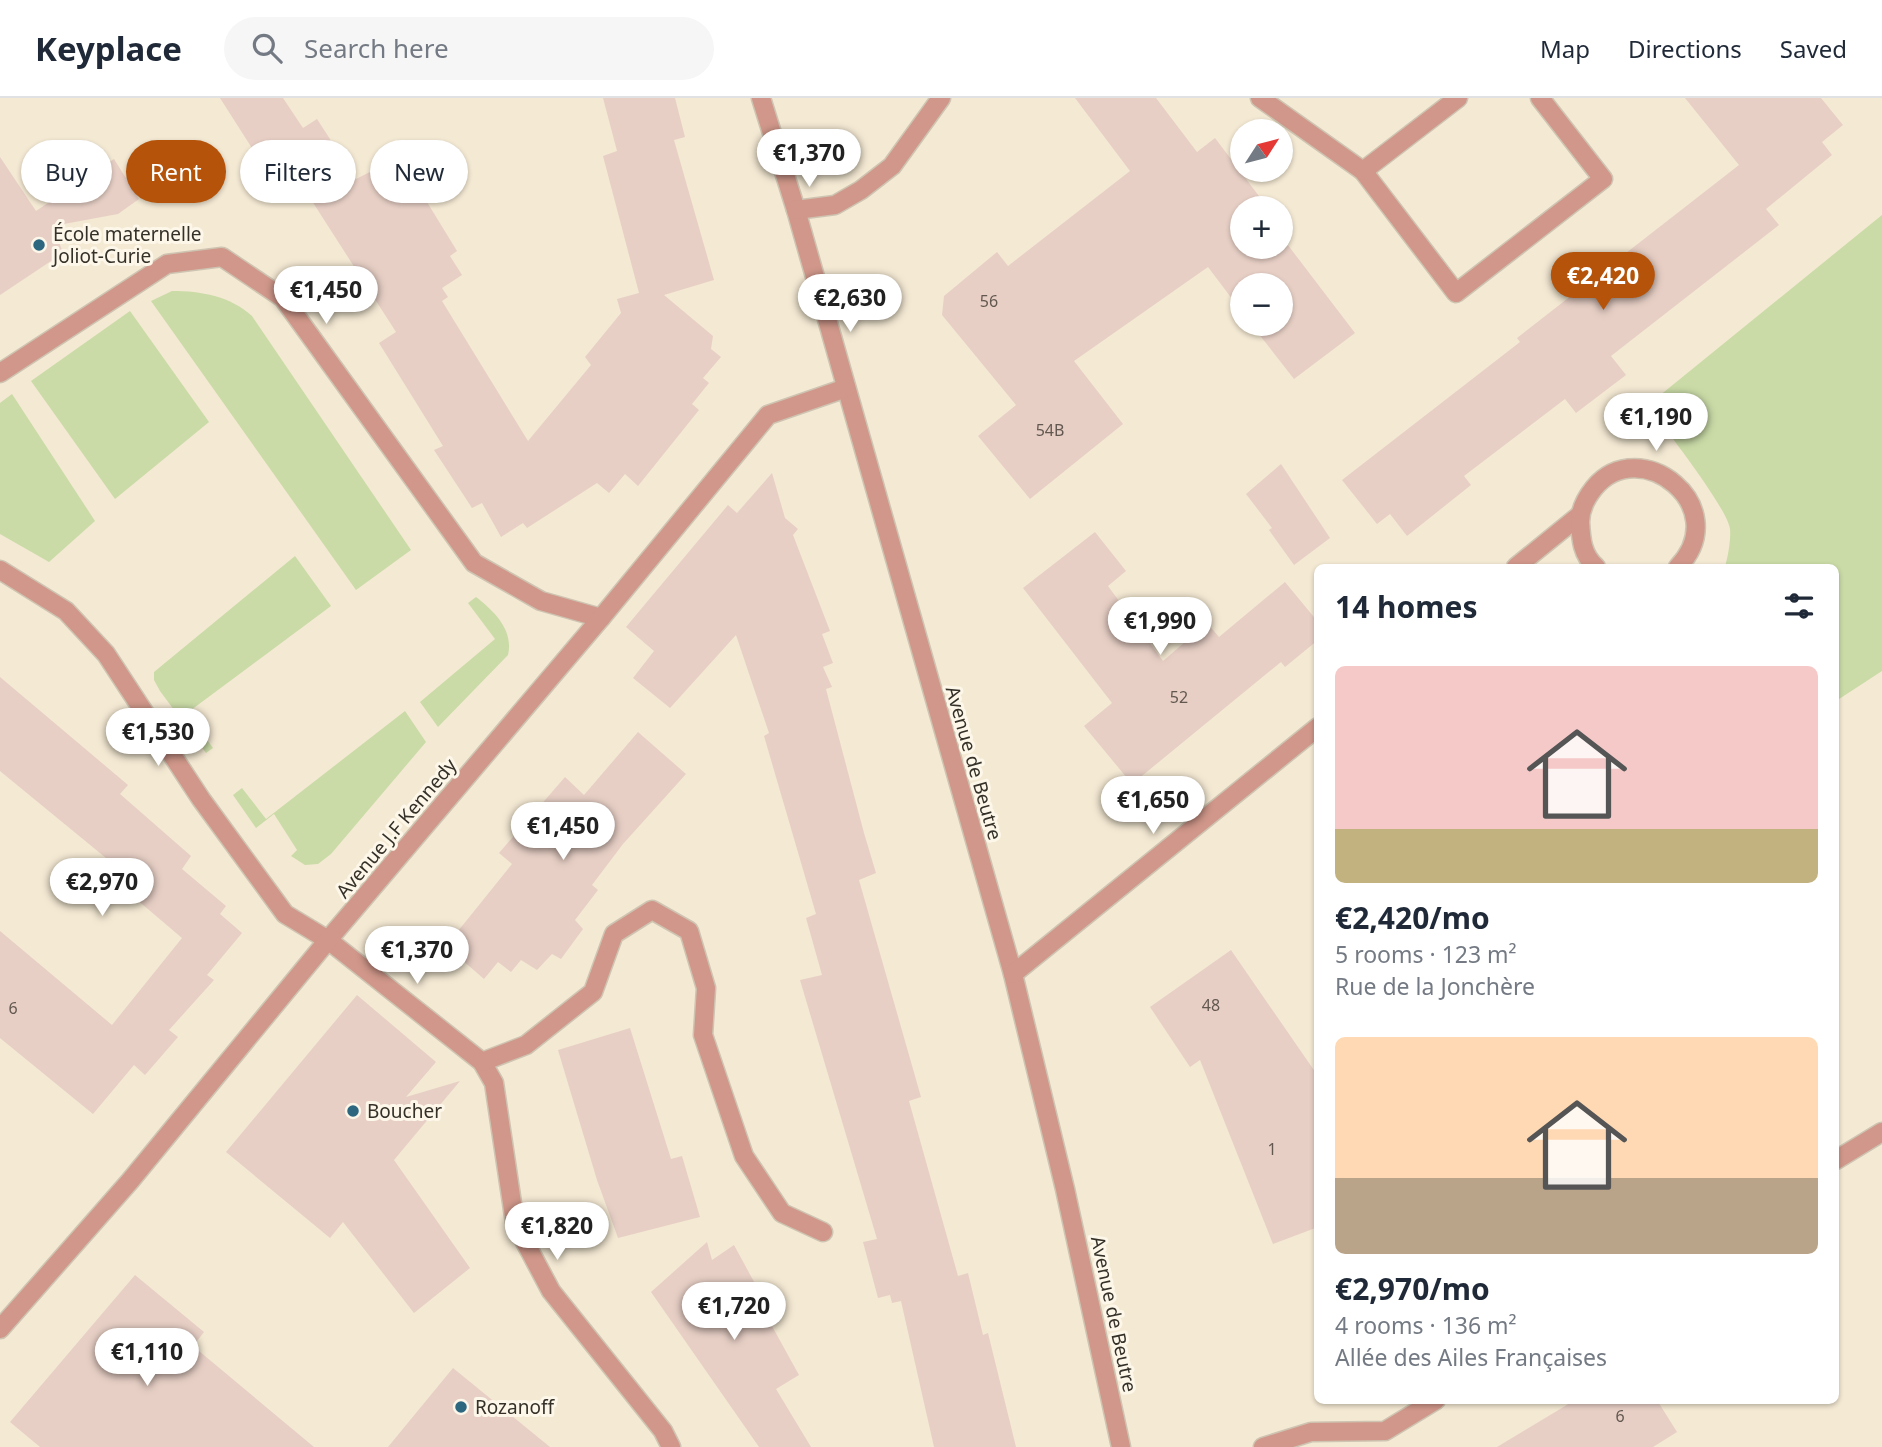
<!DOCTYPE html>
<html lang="en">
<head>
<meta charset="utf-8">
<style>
  :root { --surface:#fff; --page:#f6f6f7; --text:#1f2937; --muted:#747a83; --line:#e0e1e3; --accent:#b45309 }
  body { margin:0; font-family:"Noto Sans",sans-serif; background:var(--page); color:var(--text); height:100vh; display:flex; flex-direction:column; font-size:26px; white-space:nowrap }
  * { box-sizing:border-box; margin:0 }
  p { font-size:23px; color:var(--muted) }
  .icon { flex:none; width:38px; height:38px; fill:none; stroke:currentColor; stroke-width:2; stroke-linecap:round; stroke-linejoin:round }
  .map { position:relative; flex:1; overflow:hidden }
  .panel { position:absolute; left:1314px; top:466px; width:525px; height:840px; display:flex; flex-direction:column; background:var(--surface); border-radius:10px; box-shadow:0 2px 5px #0004 }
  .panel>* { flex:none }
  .hud { position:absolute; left:21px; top:42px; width:665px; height:63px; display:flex; gap:14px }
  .needle { width:46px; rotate:54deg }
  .tools { position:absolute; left:1230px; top:21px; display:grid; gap:14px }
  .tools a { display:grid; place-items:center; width:63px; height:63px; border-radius:50%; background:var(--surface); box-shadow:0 2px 5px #0004; font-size:35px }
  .price { position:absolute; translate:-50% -60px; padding:0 16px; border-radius:24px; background:#fff; color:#222; font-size:23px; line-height:46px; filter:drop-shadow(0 2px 4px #0008) }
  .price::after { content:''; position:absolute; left:50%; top:42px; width:21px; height:16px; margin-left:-10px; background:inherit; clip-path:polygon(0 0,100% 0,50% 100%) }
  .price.current { background:var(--accent); color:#fff }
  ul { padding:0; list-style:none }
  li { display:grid; align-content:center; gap:14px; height:371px; padding:0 21px }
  li span { display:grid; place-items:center; height:217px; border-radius:10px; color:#555 }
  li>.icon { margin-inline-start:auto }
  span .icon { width:126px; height:126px; fill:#fffc; stroke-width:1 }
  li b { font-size:30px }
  h2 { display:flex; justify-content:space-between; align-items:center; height:84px; padding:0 21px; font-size:30px }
  .tag { padding:0 24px; border-radius:32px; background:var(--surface); box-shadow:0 2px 5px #0004; font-size:24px; line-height:63px }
  .tag.current { background:var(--accent); color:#fff }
  header { display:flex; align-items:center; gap:42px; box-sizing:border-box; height:98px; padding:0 35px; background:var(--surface); border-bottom:2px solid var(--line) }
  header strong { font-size:33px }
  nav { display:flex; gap:38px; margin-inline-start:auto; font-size:24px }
  .search { width:490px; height:63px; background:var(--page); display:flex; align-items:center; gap:18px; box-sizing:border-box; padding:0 24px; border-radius:38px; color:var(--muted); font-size:26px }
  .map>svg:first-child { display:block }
  .green { fill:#cadba7 }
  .building { fill:#e7cfc5 }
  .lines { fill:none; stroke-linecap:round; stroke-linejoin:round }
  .minor-casing { stroke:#cec4b1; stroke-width:21 }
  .minor { stroke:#d0978a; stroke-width:18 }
  .poi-dot { fill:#2c667f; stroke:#fdf7ea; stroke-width:2.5 }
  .labels { text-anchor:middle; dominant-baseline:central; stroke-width:6; stroke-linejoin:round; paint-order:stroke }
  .number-label { font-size:16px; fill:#625850 }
  .poi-label { font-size:19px; fill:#353129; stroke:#fdf7ea; text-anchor:start }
  .street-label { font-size:19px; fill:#353129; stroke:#fdf7ea }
</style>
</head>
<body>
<header>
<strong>Keyplace</strong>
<div class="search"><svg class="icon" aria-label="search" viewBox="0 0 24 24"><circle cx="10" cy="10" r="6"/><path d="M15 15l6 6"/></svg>Search here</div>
<nav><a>Map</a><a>Directions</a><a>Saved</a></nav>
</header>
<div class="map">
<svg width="1882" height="1349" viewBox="0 0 1882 1349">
  <rect width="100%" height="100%" fill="#f4e9d3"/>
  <g class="green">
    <path d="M1882,117v456l-46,30v-134h-111c3,-11 6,-27 5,-38 -3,-22 -66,-101 -82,-124z"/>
    <path d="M172,193c29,0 58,5 80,25l159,234 -55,40 -205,-289z"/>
    <path d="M130,213l79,111 -94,77 -84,-118z"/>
    <path d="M12,296l83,127 -46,41 -49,-28v-131z"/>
    <path d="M295,458l36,50 -144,107 26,35 -7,5 -46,-62 -6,-11v-8z"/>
    <path d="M476,499c18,14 38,33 32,58l-70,72 -18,-25 75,-63 -27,-36z"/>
    <path d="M405,613l21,31 -95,112 -13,10 -13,1 -14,-9 6,-6 -23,-36 -18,14 -23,-33 9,-7 24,31z"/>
  </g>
  <g class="building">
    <path d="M220,0h63l20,30 14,-9 39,60 16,-8 7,14 17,-11 13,19 10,-4 38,62 -7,5 12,19 -20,13 6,9 -6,4 86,140 63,-76 -6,-8 36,-44 -4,-14 22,-6 -36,-137 14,-5 -14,-53h72l10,39 -11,3 40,140 -50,15 49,41 -2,13 10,8 -18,21 6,5 -17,21 7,6 -61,76 -13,-12 -16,19 -12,-10 -70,45 -4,-5 -22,14 -19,-34 -10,5 -38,-58 9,-4 -64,-103 17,-11 -93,-145 -20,10z"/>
    <path d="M1075,0h81l41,54 18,-14 53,70h-26v39h39v-11l74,97 -61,46 -43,-55h30v-39h-39v27l-34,-45 -134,94 49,63 -93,75 -52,-63 38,-31 -74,-90 2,-19 53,-44 11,14 122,-95z"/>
    <path d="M1685,0h136l22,27 -21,17 10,13 -66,54 13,16 -168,131 15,19 -50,38 -11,-14 -101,77 7,9 -64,51 -17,-22 -13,10 -35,-44 178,-138 -3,-4 222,-173z"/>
    <path d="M0,59l36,54 78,-52 25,40 -21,15 -65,12 10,27 -63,42z"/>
    <path d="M1281,366l49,74 -36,27 -25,-35 3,-2 -26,-34z"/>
    <path d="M772,375l13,45 13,11 -5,6 37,96 -8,3 11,29 -10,4 9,20 -6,2 38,144 12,40 -17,7 62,217 -12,4 49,175 10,-3 15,62 5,-2 28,114h-82l-33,-146 -9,2 -2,-8 -12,3 -15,-56 14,-3 -77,-259 22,-5 -16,-57 10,-4 -52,-178 5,-3 -33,-98 -66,73 -37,-30 21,-27 -28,-24 102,-122 9,8z"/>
    <path d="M1095,434l31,39 -18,15 55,75 44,-38 12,14 66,-55 33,40v18l-33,27 -4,-5 -149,122 -48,-58 28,-23 -89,-115z"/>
    <path d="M0,579l128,108 -8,9 71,62 -9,13 44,37 -6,8 22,19 -35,42 7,5 -45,50 9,7 -33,38 -11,-10 -41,49 -93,-76v-107l112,94 70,-87 -73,-62 8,-9 -117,-96z"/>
    <path d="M638,634l48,42 -63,70 -31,41 6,5 -23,30 8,9 -22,30 -9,-5 -15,16 -16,-10 -10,12 -13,-10 -14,17 -38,-33 66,-82 -13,-11 66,-76 19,18z"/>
    <path d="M1231,852l87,126v151l-45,17 -73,-184 -10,7 -40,-60z"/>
    <path d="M357,897l79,67 -30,35 54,-16 -66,79 76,108 -56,45 -71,-91 -13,16 -104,-86z"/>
    <path d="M630,930l41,131 11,-3 18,61 -82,21 -21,-58 -39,-130z"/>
    <path d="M707,1144l5,18 22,-15 25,46 -2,8 42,76 -23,14 35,58h-52l-108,-155z"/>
    <path d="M135,1177l69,57 -11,14 121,101h-274l-30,-25z"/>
    <path d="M453,1270l97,79h-162z"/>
    <path d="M1575,1302h82l20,32 -24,15h-156z"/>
  </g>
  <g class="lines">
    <defs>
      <g id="minor">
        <path d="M761,0l35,112 217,764 52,215 56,258"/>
        <path d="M1260,0l103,73 93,122 147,-114 -63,-81"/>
        <path d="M1363,73l95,-73"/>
        <path d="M796,112l39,-5 26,-15 31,-24 49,-68"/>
        <path d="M0,275l167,-109 55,-7 61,41 191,265 67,38 60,17"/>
        <path d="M1516,469l64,-52"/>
        <path d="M1596,469c-14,-12 -15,-28 -16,-45 0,-12 6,-24 14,-34 46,-56 141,19 84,79"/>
        <path d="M0,472l66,41 40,43 95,145 84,115 43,26 154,122 12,21 21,140 36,68 112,140 8,16"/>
        <path d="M1013,876l305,-247"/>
        <path d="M482,964l44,-17 67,-53 21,-58 38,-24 37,21 17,57 -3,47 41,121 38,57 41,19"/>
        <path d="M1836,1062l46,-28"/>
        <path d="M0,1231l130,-148 198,-241 273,-322 167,-203 78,-27"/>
        <path d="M1263,1349l48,-15 74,-1 51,-31"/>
      </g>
    </defs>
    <use href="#minor" class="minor-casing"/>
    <use href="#minor" class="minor"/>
  </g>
  <g class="poi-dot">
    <circle cx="39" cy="147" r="7"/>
    <circle cx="353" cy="1013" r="7"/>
    <circle cx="461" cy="1309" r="7"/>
  </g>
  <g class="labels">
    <g class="number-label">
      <text x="989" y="203">56</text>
      <text x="1050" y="332">54B</text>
      <text x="1179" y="599">52</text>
      <text x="1211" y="907">48</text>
      <text x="13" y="910">6</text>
      <text x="1272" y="1051">1</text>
      <text x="1620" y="1318">6</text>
    </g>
    <g class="poi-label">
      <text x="53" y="136">École maternelle<tspan x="53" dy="22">Joliot-Curie</tspan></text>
      <text x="367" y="1013">Boucher</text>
      <text x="475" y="1309">Rozanoff</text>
    </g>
    <g class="street-label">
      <text transform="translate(974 665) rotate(74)">Avenue de Beutre</text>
      <text transform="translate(396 730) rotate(-50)">Avenue J.F Kennedy</text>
      <text transform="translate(1114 1216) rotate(78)">Avenue de Beutre</text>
    </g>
  </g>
</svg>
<div class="tools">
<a><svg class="needle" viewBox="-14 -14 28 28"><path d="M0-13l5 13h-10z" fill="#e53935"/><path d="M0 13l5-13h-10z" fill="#747a83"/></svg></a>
<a>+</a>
<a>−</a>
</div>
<b class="price" style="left:809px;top:91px">€1,370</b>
<b class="price current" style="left:1603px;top:214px">€2,420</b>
<b class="price" style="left:326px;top:228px">€1,450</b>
<b class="price" style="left:850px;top:236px">€2,630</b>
<b class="price" style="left:1656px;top:355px">€1,190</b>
<b class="price" style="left:1160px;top:559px">€1,990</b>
<b class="price" style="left:158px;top:670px">€1,530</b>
<b class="price" style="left:1153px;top:738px">€1,650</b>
<b class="price" style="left:563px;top:764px">€1,450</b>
<b class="price" style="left:102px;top:820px">€2,970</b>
<b class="price" style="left:417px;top:888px">€1,370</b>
<b class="price" style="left:557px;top:1164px">€1,820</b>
<b class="price" style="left:734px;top:1244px">€1,720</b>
<b class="price" style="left:147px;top:1290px">€1,110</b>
<div class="hud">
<a class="tag">Buy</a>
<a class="tag current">Rent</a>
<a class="tag">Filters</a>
<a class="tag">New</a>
</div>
<section class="panel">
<h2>14 homes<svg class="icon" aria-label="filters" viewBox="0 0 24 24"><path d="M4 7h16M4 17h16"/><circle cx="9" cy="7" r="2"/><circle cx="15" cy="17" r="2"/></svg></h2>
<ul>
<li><span style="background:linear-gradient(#f6c9c9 75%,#c2b280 0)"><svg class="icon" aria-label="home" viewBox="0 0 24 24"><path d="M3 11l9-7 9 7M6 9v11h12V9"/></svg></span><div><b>€2,420/mo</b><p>5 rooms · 123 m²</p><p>Rue de la Jonchère</p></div></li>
<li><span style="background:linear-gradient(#ffd9b3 65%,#b9a48a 0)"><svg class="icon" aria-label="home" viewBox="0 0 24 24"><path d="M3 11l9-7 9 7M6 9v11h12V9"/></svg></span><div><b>€2,970/mo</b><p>4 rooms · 136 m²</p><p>Allée des Ailes Françaises</p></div></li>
</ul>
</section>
</div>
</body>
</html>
